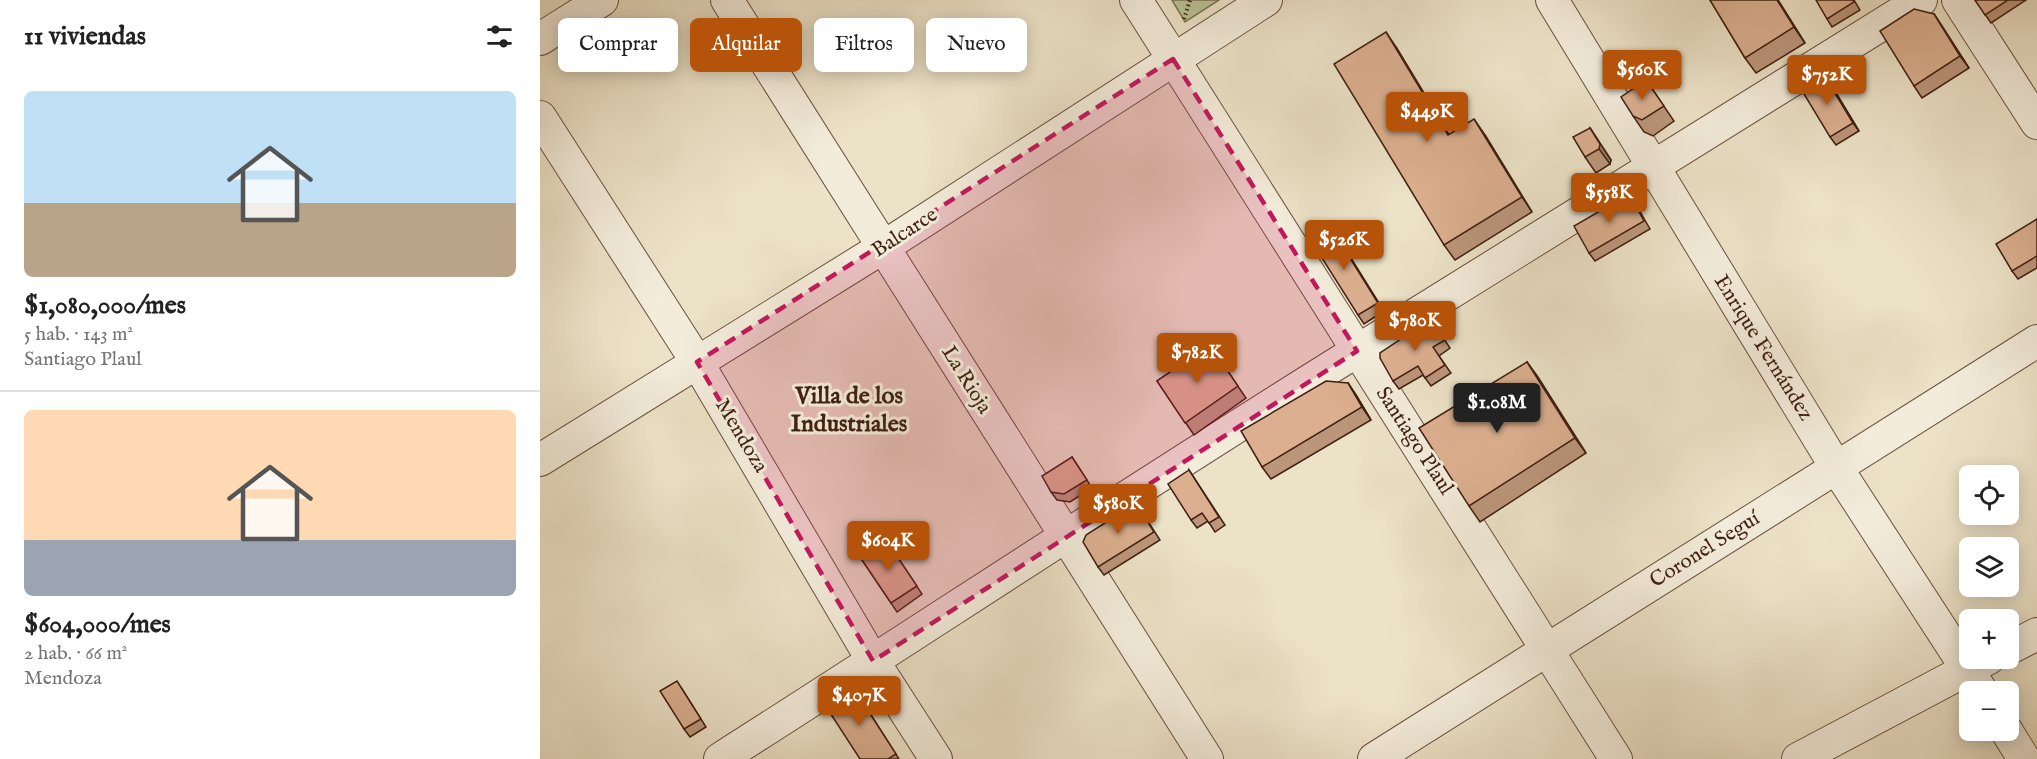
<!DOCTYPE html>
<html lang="es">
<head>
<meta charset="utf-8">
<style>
  :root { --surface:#fff; --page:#f2f2f2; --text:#222; --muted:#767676; --line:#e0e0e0; --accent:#b45309 }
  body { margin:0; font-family:"IM FELL English",serif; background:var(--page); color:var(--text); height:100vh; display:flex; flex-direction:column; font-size:22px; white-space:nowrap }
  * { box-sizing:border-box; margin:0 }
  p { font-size:20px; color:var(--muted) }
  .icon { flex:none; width:33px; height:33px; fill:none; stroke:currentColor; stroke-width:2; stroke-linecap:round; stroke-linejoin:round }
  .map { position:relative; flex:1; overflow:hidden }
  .details { display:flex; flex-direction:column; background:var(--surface); width:540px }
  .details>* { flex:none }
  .banner { position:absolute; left:18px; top:18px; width:570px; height:54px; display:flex; gap:12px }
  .tools { position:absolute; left:1419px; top:465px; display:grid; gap:12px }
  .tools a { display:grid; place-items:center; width:60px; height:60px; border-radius:9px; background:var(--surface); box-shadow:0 3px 15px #0003; font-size:30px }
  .price { position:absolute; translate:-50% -51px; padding:0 14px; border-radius:6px; background:var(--accent); color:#fff; font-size:20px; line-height:39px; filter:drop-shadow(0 2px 3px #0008) }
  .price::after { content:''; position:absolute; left:50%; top:36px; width:18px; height:14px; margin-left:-9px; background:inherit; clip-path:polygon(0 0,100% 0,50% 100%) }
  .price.selected { background:#222; color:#fff }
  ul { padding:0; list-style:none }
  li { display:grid; align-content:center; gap:12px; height:318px; padding:0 24px }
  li+li { border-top:2px solid var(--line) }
  li span { display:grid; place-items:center; height:186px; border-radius:9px; color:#555 }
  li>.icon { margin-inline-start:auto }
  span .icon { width:108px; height:108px; fill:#fffc; stroke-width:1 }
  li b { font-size:26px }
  h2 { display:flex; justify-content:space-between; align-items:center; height:72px; padding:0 24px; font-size:26px }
  .tag { padding:0 21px; border-radius:9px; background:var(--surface); box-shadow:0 3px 15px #0003; font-size:21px; line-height:54px }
  .tag.selected { background:var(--accent); color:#fff }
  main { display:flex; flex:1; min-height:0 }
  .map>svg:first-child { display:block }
  .green { fill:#b8c396; stroke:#7c7153; stroke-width:1.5 }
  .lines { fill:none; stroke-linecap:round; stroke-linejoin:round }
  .minor-casing { stroke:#6a503e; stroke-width:34 }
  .path { stroke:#3f1f10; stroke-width:4; stroke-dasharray:1.5 3; stroke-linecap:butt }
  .minor { stroke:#f3ecdb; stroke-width:32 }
  .wall { fill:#bc967b; stroke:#3f1f10; stroke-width:1.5 }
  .shaded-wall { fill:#997a64; stroke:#3f1f10; stroke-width:1.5 }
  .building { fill:#dbaf8f; stroke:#3f1f10; stroke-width:1.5 }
  .marked { fill:#c2185b; fill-opacity:0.2; stroke:#c2185b; stroke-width:4.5; stroke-dasharray:12 8; stroke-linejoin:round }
  .labels { text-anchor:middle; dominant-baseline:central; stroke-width:6; stroke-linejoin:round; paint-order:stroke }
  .street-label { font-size:21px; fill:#3f1f10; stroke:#f3ecdb }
  .quarter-label { font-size:24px; font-weight:bold; fill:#3f1f10; stroke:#f3ecdb }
</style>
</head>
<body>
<main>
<section class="details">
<h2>11 viviendas<svg class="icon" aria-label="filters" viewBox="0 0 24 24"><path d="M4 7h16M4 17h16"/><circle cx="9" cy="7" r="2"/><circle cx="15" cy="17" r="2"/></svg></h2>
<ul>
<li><span style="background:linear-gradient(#bfe0f5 60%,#b9a48a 0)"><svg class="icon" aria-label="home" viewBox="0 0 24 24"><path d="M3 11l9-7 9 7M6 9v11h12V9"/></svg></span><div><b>$1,080,000/mes</b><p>5 hab. · 143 m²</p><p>Santiago Plaul</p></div></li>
<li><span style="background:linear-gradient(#ffd9b3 70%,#9aa5b1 0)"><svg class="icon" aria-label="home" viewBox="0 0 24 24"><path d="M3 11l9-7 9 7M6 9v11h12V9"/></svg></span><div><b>$604,000/mes</b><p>2 hab. · 66 m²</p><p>Mendoza</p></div></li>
</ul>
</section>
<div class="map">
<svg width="1497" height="759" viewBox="0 0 1497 759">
  <rect width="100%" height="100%" fill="#ece2c7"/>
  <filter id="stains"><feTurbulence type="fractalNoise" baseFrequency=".00333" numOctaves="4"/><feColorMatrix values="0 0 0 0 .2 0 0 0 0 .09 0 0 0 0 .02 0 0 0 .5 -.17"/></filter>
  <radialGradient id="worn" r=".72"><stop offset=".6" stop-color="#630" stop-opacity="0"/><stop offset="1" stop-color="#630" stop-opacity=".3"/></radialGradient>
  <path class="green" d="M632,0h47l-34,22z"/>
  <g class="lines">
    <defs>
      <g id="minor">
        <path d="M187,0l480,759"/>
        <path d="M596,0l480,759"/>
        <path d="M1012,0l284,467 146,225"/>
        <path d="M1418,0l79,123"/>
        <path d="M0,39l62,-39"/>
        <path d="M0,117l157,245 176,299 63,98"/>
        <path d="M0,460l342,-212 384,-248"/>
        <path d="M1468,649l29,-15"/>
        <path d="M1466,730l18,29"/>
        <path d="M180,759c213,-136 423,-275 637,-408 188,-118 377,-233 564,-351"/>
        <path d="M834,759l663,-418"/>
        <path d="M1258,759l191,-101"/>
      </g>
    </defs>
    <use href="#minor" class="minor-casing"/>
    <path class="path" d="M644,19l6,-19"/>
    <use href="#minor" class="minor"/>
  </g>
  <g class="wall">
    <path d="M1170,0h68l27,43 -49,30 -11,-15z"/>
    <path d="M1314,0l6,10 -28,17 -5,-8z"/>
    <path d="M1435,0h51l-35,23z"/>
    <path d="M1394,14l35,54 -47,30 -8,-12z"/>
    <path d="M856,47l53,88h36l47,77 -77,48 -11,-15z"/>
    <path d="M1106,80l28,41 -21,15 -9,-4 -11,-16z"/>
    <path d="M1290,83l29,48 -23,14 -6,-8z"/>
    <path d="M1050,128l21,32 -1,4 -14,9 -11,-16z"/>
    <path d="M1098,208l12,21 -55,32 -6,-8z"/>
    <path d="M1497,219v49l-19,11 -6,-8z"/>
    <path d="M796,234l48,77 -20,13 -6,-9z"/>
    <path d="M891,319l19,29 -11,8 12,17 -20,13 -8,-11 -24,14 -6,-8z"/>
    <path d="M670,345l36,53 -52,37 -37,-54z"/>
    <path d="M987,362l59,91 -106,69 -11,-16z"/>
    <path d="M808,383l8,12 15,25 -100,59 -9,-12z"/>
    <path d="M532,457l20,31 -22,14 -13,-2 -6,-8z"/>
    <path d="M649,470l36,55 -10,7 -7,-11 -11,7 -6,-8z"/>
    <path d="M596,503l24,37 -56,35 -6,-8z"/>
    <path d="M346,540l36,54 -25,18 -37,-55z"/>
    <path d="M142,689l24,38 -16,10 -6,-8z"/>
    <path d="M326,707l33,52h-39z"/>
  </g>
  <g class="shaded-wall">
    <path d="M1237,0h1l27,43 -11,-16z"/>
    <path d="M1394,14l8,12 27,42 -9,-12z"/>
    <path d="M846,32l10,15 63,104 -11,-16z"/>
    <path d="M1284,75l6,8 29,48 -6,-8z"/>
    <path d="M934,119l11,16 47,77 -10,-15z"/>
    <path d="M1050,128l21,32 -1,4 -11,-15z"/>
    <path d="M987,362l11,15 48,76 -11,-15z"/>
    <path d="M808,383l8,12 15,25 -9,-13z"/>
  </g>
  <g class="building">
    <path d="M1170,0h67l17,27 -49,31z"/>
    <path d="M1276,0h37l1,2 -27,17z"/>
    <path d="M1435,0h33l-23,15z"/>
    <path d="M1374,9l20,5 26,42 -46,30 -34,-55z"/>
    <path d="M846,32l62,103 26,-16 48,78 -78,48 -110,-181z"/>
    <path d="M1284,75l29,48 -23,14 -29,-48z"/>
    <path d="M1106,80l18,26 -22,14 -9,-4 -12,-19z"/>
    <path d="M1050,128l10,16 -1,5 -14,8 -12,-20z"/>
    <path d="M1084,197l8,2 12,22 -55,32 -15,-27z"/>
    <path d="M1497,219v37l-25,15 -16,-27z"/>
    <path d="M790,226l48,77 -20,12 -48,-76z"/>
    <path d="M891,319l14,21 -12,7 12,18 -20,13 -7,-12 -25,15 -13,-23v-5z"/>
    <path d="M670,345l28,41 -53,37 -28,-42z"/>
    <path d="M987,362l48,76 -106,68 -50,-78z"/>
    <path d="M786,381l22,2 14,24 -100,60 -21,-36z"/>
    <path d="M532,457l15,23 -23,14 -13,-2 -9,-16z"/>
    <path d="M649,470l30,47 -10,6 -7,-10 -11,7 -23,-36z"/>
    <path d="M596,503l18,29 -56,35 -15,-25 3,-7z"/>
    <path d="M346,540l31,46 -26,17 -31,-46z"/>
    <path d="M137,681l24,38 -17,10 -24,-38z"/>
    <path d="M297,693l21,2 38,59 -8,5h-28l-37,-57z"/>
  </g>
  <path class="marked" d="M633,59l184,292 -484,310 -176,-299z"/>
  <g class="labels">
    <g class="street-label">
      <text transform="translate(365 233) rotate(-33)">Balcarce</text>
      <text transform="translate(1223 348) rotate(58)">Enrique Fernández</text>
      <text transform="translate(426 380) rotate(58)">La Rioja</text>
      <text transform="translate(201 436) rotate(59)">Mendoza</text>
      <text transform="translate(874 441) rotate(57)">Santiago Plaul</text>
      <text transform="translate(1165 550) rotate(-32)">Coronel Seguí</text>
    </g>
    <g class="quarter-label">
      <text x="309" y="396">Villa de los<tspan x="309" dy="28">Industriales</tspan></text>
    </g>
  </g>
  <rect width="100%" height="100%" filter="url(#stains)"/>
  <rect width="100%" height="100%" fill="url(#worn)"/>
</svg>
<div class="tools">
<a><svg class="icon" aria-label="locate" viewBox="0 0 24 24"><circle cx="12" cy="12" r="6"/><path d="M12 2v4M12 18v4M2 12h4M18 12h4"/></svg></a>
<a><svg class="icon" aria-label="layers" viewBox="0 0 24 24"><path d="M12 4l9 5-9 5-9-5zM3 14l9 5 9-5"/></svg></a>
<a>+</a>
<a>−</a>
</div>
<b class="price" style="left:1102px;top:101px">$560K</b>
<b class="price" style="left:1287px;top:106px">$752K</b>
<b class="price" style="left:887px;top:143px">$449K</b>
<b class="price" style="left:1069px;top:224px">$558K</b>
<b class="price" style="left:804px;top:271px">$526K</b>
<b class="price" style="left:875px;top:352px">$780K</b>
<b class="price" style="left:657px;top:384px">$782K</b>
<b class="price selected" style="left:957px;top:434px">$1.08M</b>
<b class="price" style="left:578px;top:535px">$580K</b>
<b class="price" style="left:348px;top:572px">$604K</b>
<b class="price" style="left:319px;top:727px">$407K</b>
<div class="banner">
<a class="tag">Comprar</a>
<a class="tag selected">Alquilar</a>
<a class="tag">Filtros</a>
<a class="tag">Nuevo</a>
</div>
</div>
</main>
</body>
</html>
